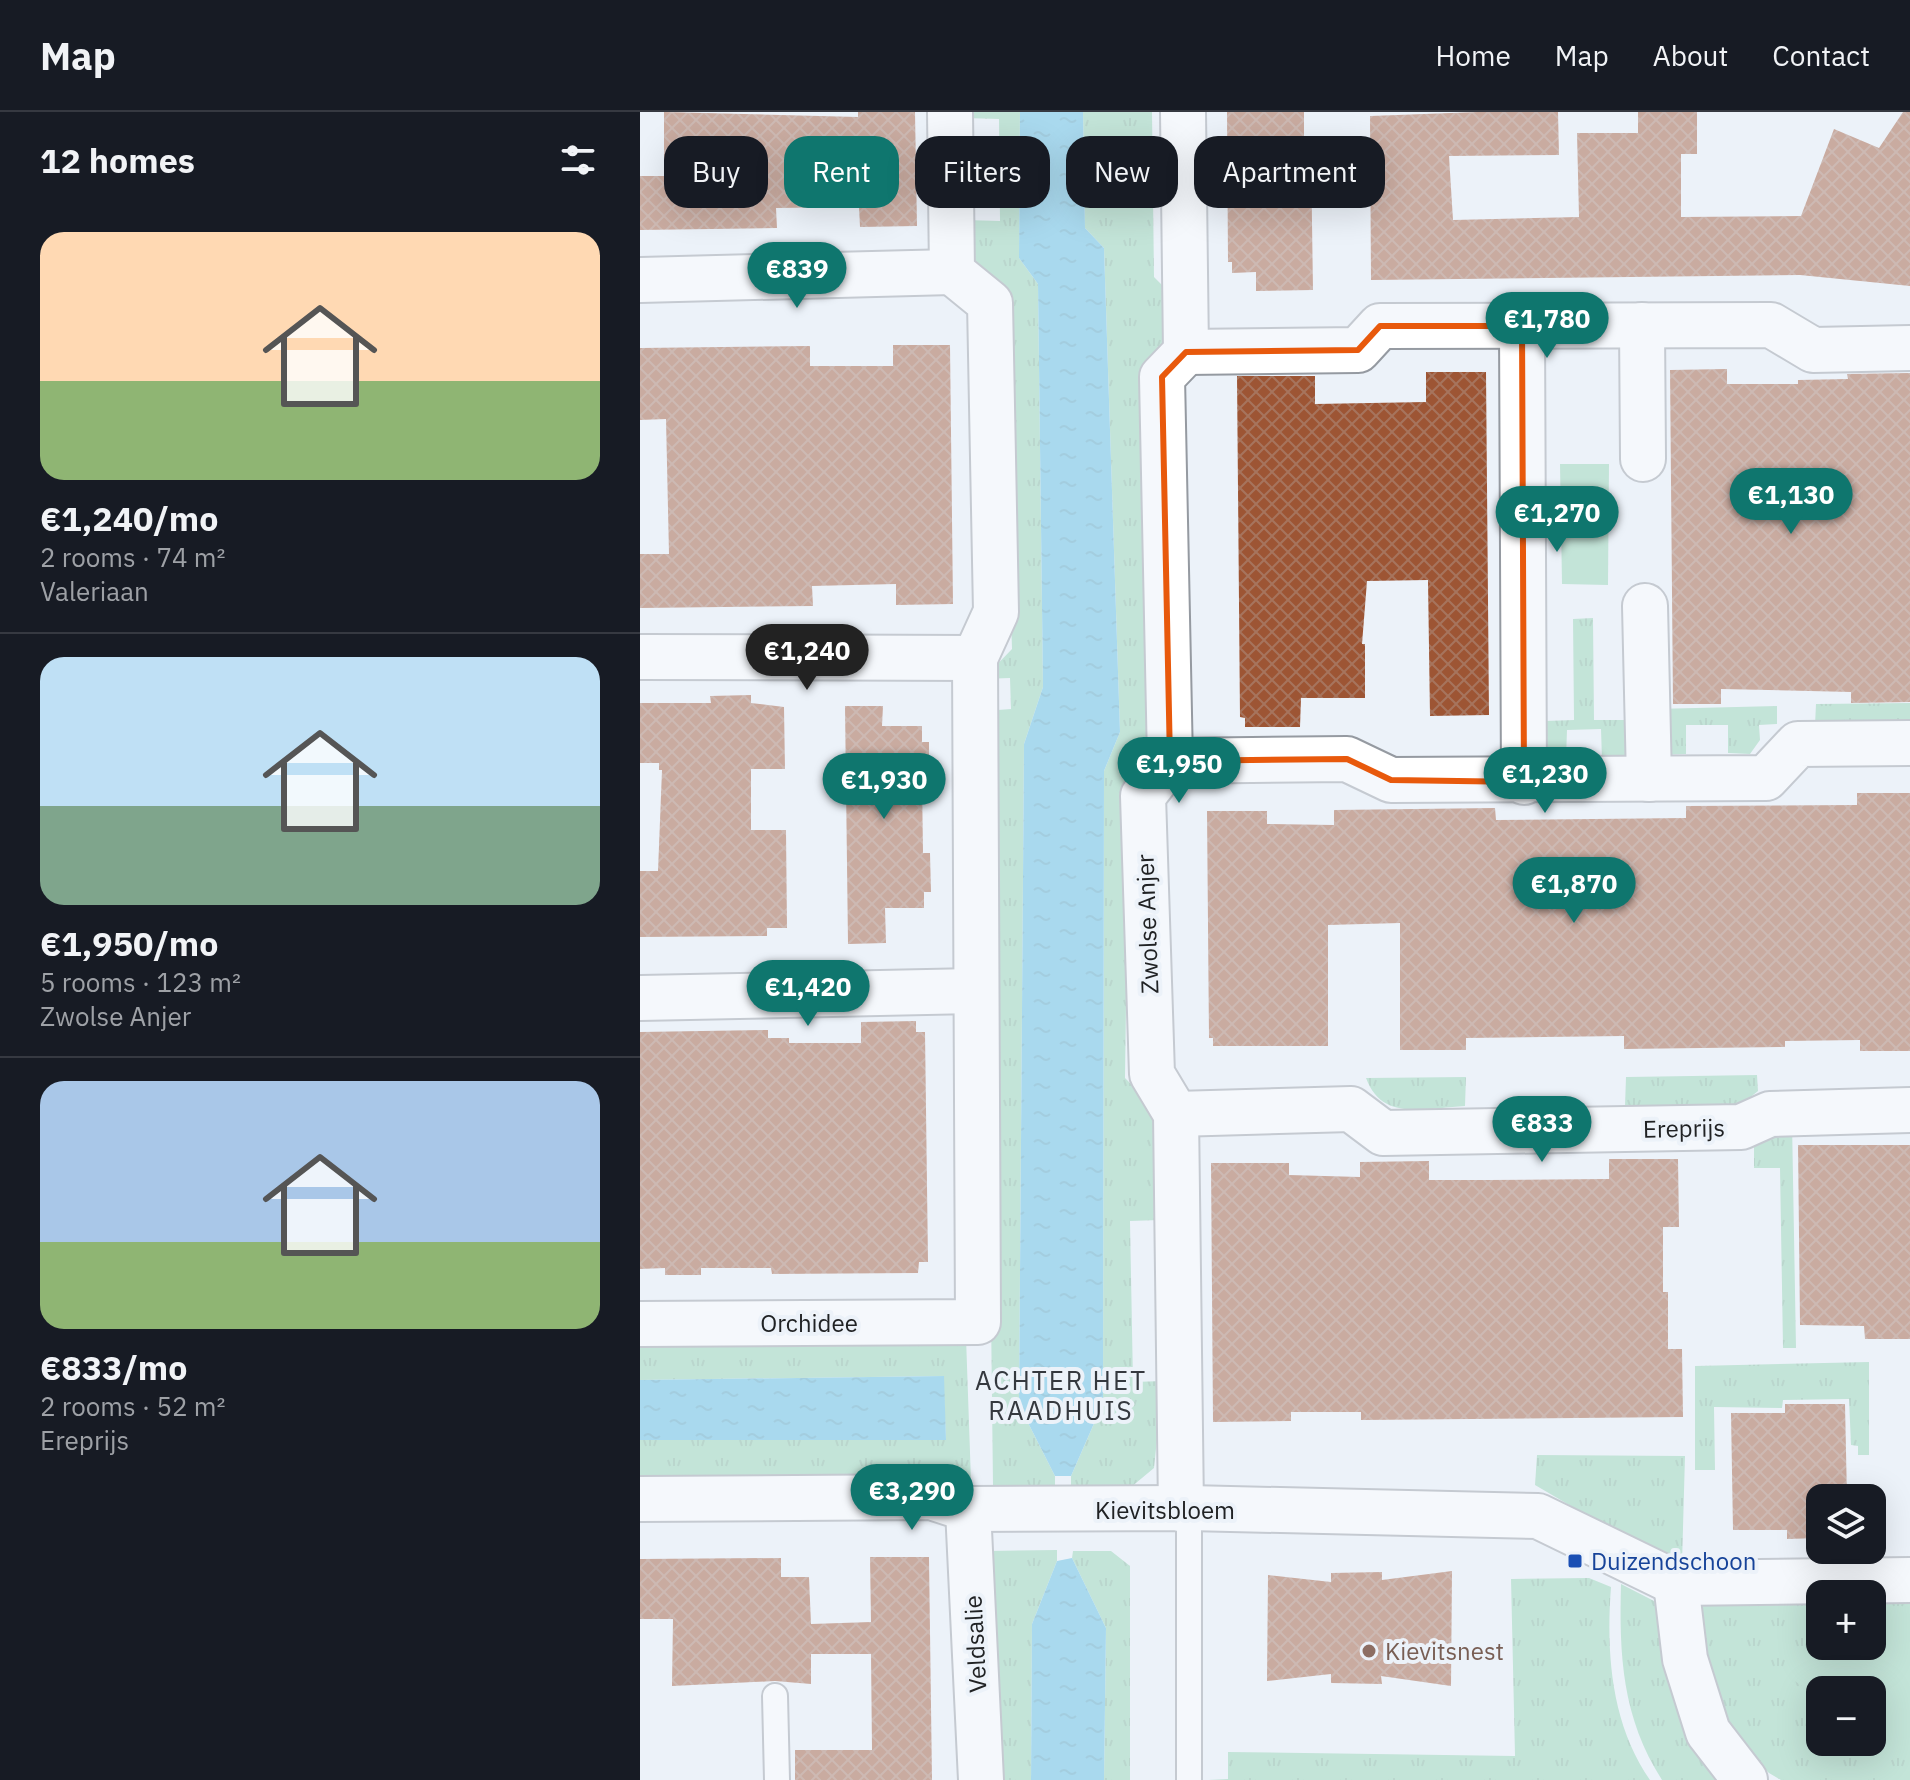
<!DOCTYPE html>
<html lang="en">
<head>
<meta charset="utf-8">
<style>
  :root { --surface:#171b24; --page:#242831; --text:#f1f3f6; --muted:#9ea1a6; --line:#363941; --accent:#0f766e }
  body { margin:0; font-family:"IBM Plex Sans",sans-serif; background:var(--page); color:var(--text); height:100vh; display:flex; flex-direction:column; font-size:30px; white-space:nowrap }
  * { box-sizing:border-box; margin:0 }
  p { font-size:26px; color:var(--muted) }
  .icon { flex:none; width:44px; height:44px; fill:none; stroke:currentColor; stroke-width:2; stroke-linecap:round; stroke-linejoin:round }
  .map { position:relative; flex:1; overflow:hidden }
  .panel { display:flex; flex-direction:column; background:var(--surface); width:640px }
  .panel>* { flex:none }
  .banner { position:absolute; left:24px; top:24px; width:760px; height:72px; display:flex; gap:16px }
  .fabs { position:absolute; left:1166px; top:1372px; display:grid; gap:16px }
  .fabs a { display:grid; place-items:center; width:80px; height:80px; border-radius:16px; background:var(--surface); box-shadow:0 8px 32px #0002; font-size:40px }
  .price { position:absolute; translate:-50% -68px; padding:0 18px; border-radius:28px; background:var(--accent); color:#fff; font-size:26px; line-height:52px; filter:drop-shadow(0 2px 4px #0008) }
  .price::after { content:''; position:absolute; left:50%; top:48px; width:24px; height:18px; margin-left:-12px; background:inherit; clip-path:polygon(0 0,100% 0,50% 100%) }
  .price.active { background:#222; color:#fff }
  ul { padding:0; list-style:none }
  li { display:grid; align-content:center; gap:16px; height:424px; padding:0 40px }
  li+li { border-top:2px solid var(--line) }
  li span { display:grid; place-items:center; height:248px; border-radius:24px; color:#555 }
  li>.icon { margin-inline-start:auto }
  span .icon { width:144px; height:144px; fill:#fffc; stroke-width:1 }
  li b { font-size:34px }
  h2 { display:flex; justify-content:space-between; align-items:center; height:96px; padding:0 40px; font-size:34px }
  .pill { padding:0 28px; border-radius:24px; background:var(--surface); box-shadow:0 8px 32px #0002; font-size:28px; line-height:72px }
  .pill.active { background:var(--accent); color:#fff }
  header { display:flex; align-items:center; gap:48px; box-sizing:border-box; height:112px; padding:0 40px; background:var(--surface); border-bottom:2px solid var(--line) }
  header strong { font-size:38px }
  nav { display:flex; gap:44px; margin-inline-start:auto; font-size:28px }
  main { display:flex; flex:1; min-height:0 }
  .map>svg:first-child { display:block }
  .grass { fill:url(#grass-tufts); fill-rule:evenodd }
  .green { fill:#91d2b0 }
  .water { fill:url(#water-ripples) }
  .building { fill:url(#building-cross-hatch) }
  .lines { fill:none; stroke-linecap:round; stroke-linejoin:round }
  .lane-casing { stroke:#959aa1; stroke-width:28 }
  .street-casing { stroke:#959aa1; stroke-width:48 }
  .lane { stroke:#fff; stroke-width:24 }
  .street { stroke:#fff; stroke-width:44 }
  .marked { fill:none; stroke:#e8590c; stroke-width:6; stroke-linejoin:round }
  .transit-dot { fill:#1a4fb4; stroke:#ecf2f9; stroke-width:3 }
  .education-dot { fill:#8d6e63; stroke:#ecf2f9; stroke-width:3 }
  .labels { text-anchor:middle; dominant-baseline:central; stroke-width:8; stroke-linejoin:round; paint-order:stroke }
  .street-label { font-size:24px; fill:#202224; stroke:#ecf2f9 }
  .transit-label { font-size:24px; fill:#164399; stroke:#ecf2f9; text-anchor:start }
  .education-label { font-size:24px; fill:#785e54; stroke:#ecf2f9; text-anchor:start }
  .neighbourhood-label { font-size:26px; letter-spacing:2px; fill:#35393f; stroke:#ecf2f9 }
</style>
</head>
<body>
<header>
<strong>Map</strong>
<nav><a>Home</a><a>Map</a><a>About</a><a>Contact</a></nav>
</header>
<main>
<section class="panel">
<h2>12 homes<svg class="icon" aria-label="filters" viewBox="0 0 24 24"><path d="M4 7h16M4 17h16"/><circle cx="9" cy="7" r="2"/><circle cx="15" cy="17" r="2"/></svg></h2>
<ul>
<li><span style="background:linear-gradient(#ffd9b3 60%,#8fb573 0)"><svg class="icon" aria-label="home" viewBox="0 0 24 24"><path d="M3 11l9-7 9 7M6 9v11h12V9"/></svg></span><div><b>€1,240/mo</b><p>2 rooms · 74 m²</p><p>Valeriaan</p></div></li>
<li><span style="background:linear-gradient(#bfe0f5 60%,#7fa58c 0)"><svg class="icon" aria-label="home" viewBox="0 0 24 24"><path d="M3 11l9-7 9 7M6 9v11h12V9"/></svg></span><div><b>€1,950/mo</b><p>5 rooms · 123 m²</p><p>Zwolse Anjer</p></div></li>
<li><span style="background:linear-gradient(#a9c7e8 65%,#8fb573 0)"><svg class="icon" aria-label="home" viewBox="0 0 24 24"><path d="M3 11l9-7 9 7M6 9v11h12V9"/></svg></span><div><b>€833/mo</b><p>2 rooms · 52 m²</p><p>Ereprijs</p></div></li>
</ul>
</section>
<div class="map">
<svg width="1270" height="1668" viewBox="0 0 1270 1668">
  <defs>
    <pattern id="grass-tufts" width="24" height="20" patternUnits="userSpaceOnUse" patternTransform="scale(2)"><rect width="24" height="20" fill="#91d2b0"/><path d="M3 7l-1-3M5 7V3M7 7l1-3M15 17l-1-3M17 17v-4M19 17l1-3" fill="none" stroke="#7db497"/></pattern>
    <pattern id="water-ripples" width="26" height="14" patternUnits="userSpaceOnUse" patternTransform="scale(2)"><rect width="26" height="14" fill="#57bbdf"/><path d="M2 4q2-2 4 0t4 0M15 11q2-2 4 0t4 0" fill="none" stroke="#4ba0bf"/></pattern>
    <pattern id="building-cross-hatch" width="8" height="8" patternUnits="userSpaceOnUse" patternTransform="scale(2)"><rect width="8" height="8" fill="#9d5534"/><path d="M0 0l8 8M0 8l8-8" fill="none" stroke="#a6745d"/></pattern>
  </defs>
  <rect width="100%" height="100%" fill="#ecf2f9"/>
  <g class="grass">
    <path d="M324,0h56l-1,146 19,26 5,403 -19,57 -5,661 36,71v11l-62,-1 -9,-775 27,-2 -1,-31 -27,1 29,-30 -11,-355 -36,-37v-37l35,1 -1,-102 -35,-1z"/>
    <path d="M443,0h69l2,165 13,13 -14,470 -24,31 -4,287 34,34 1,108 -30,1 3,161 30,-1 -9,87 -24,20 -59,-2v-10l32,-73 1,-632 16,-39 -16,-484 -19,-20z"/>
    <path d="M953,506l1,102h30l7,4 -1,37 -28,-1 -1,-31 -34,1 -1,29 -24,1 2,-39 30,-1 -1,-101z"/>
    <path d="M1270,591v20l-95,2 1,-21z"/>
    <path d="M1137,594v18l-18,1 1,15 -10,14 -22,-1v-28h-42v29l-27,1 -5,-46z"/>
    <path d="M1117,963l1,16 -16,13 -117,2 1,-29z"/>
    <path d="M826,965l-1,29c-40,2 -83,16 -99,-28z"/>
    <path d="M1152,1009l4,227h-13l-3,-180h-26v-35z"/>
    <path d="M326,1225l5,144 -331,4v-45l306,-1 -3,-63 -303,4v-39z"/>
    <path d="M1229,1250v93h-11v-9l-7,-1 -2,-46 -66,1 -1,8 -68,-1 1,63h-20v-104z"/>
    <path d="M897,1343l148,1 -3,108 -29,-10 -118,-69z"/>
    <path d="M417,1438v11l-25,63 -1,156h-44l-1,-229z"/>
    <path d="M433,1439h38l19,15v214h-26l2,-152 -34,-70z"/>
    <path d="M949,1466l22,9c-5,66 0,137 39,193h-442l20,-1v-27l287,4 -4,-177z"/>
    <path d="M981,1472l33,17 11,20 55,159h-58c-40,-62 -43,-125 -41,-196z"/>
    <path d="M1232,1483h38v185h-129l-12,-7 -30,-28 -19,-27 -21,-67 3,-54 118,-1v50h52zM1180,1578h52v52h-52z"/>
  </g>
  <g class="green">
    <path d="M920,352h49l-1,121 -46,-1z"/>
    <path d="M1171,1521l9,6v7h9l18,13 13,-13h12v-7l27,-2 11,4v95l-25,4 -13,-3v-47h-52v9l-28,-20z"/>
  </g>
  <g class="water">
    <path d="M380,0h63l2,116 19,20 16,484 -16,39 -1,632 -32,73h-16l-36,-71 5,-661 19,-57 -5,-403 -19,-26z"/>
    <path d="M304,1264l2,64h-306v-60z"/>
    <path d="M432,1446l34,70 -2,152h-73l1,-156 25,-63z"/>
  </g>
  <g class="building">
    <path d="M24,0l194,5v-5h57l2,114 -57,1 -1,-20 -83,1 1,20 -137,2v-54h24z"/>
    <path d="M587,0h77v42h7l2,136 -57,1v-19l-24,1v-11h-4z"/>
    <path d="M838,0h80l1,43 -110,1 4,64 126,-3 -2,-84h61v-21h59v42h-16v63l120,-1 33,-87 45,19 24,-36h7v174l-110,-11 -429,5 -1,-164z"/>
    <path d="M253,233h57l3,259 -57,1v-21l-84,2 1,20 -173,2v-54h29l-3,-135 -26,1v-72l170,-2v20h83z"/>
    <path d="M1087,257v15h71v-4l50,-1 -1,-5 63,-1v329l-59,1v-11l-130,-3v15h-48l-3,-334z"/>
    <path d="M786,260h60l3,343 -59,1 -2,-136 -61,1 -5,63h3v54h-64l-1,29h-55v-9l-5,-1 -3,-341h78v28l111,-2z"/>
    <path d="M111,583v8l33,4 1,62h-34v61h35l1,98h-20v8l-127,1v-66h18l4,-101h-3v-7h-19v-60h71l-1,-7z"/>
    <path d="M205,594h38l-1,20h40v16h7v38h-7l1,73h7l1,39h-7v16h-39l1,35 -38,1z"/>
    <path d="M1217,681h53v258h-50v-11l-75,1v6l-161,2v-13l-158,2v12h-66v-127l-72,2v121h-115v-8h-4l-2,-227h60v13l67,1v-15l161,-2 1,12 190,-2v-12l171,-1z"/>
    <path d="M276,909v11h9l3,230h-9l-1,11 -146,1 -1,-6h-70v7h-36v-7l-25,1v-237l128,-2v8h21v5h72v-21z"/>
    <path d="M1158,1033h112v194h-45l-1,-13 -64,-1z"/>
    <path d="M969,1047h69l1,68h-16v65h5v57h14l1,68 -322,3v-8h-70v9l-78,1 -2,-259h78v12l71,2v-15l69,-1v19h60l120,-1z"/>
    <path d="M1145,1292h60l2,94h-27v40l-33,1v-9h-54l-2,-117h54z"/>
    <path d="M230,1445h59l3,223h-137v-30h77l-1,-96h-60v30l-36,-3 -103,5 1,-67h-33v-60l141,-1v19h28l2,47 60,-2z"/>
    <path d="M812,1459l-1,115 -70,-10 1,8 -51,-1v-9l-64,7 1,-106 63,7v-9l51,-1v8z"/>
  </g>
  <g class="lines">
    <defs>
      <g id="lane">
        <path d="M549,1396v272"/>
        <path d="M135,1584l2,84"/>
      </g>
      <g id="street">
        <path d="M0,168l312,-8"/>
        <path d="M1002,213l1,134"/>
        <path d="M882,214l2,456"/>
        <path d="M546,240l172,-2 22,-24 391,-1 42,25 97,-2"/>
        <path d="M1005,494l4,173"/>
        <path d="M0,545l335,1"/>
        <path d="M530,649l177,-2 44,21 375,-2 32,-34 112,-1"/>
        <path d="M0,886l334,-7"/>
        <path d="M536,1002l175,-5 32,24 358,-6 29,-13 140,-4"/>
        <path d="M0,1212l338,-2 -3,-664 21,-46 -6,-309 -38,-31 -2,-160"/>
        <path d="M0,1387l291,-2 37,12 221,-1 349,8 138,67 234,-3"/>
        <path d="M328,1397l13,271"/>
        <path d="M541,1397l-5,-395 -24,-40 -9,-278 27,-35 -8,-384 24,-25 -3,-240"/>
        <path d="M1036,1471l9,76 23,73 37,48"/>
      </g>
    </defs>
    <use href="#lane" class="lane-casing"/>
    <use href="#street" class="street-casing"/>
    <use href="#lane" class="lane"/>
    <use href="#street" class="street"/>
  </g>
  <path d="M0 0H1270V1668H0ZM740,214h142l2,456 -133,-2 -44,-21 -177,2 -8,-384 24,-25 172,-2z" fill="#ecf2f9" fill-opacity=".55" fill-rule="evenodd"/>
  <path class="marked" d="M740,214h142l2,456 -133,-2 -44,-21 -177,2 -8,-384 24,-25 172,-2z"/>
  <rect class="transit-dot" x="927" y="1441" width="16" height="16" rx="4"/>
  <circle class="education-dot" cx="729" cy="1539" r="8"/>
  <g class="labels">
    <g class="street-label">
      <text transform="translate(507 812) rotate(-92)">Zwolse Anjer</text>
      <text transform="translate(1044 1016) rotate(-1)">Ereprijs</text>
      <text x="169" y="1211">Orchidee</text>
      <text x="525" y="1398">Kievitsbloem</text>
      <text transform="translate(335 1532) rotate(-93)">Veldsalie</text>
    </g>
    <g class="transit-label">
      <text x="951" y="1449">Duizendschoon</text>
    </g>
    <g class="education-label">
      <text x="745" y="1539">Kievitsnest</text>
    </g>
    <g class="neighbourhood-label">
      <text x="421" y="1268">ACHTER HET<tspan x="421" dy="30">RAADHUIS</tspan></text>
    </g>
  </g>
</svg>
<div class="fabs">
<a><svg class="icon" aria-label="layers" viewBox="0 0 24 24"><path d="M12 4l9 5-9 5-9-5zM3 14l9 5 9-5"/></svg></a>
<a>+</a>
<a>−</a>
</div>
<b class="price" style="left:157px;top:198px">€839</b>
<b class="price" style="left:907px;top:248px">€1,780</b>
<b class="price" style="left:1151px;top:424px">€1,130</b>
<b class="price" style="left:917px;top:442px">€1,270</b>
<b class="price active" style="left:167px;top:580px">€1,240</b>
<b class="price" style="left:539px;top:693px">€1,950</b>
<b class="price" style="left:905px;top:703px">€1,230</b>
<b class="price" style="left:244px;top:709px">€1,930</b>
<b class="price" style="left:934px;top:813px">€1,870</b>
<b class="price" style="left:168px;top:916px">€1,420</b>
<b class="price" style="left:902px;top:1052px">€833</b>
<b class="price" style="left:272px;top:1420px">€3,290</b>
<div class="banner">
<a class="pill">Buy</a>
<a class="pill active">Rent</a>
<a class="pill">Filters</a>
<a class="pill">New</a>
<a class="pill">Apartment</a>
</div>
</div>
</main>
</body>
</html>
